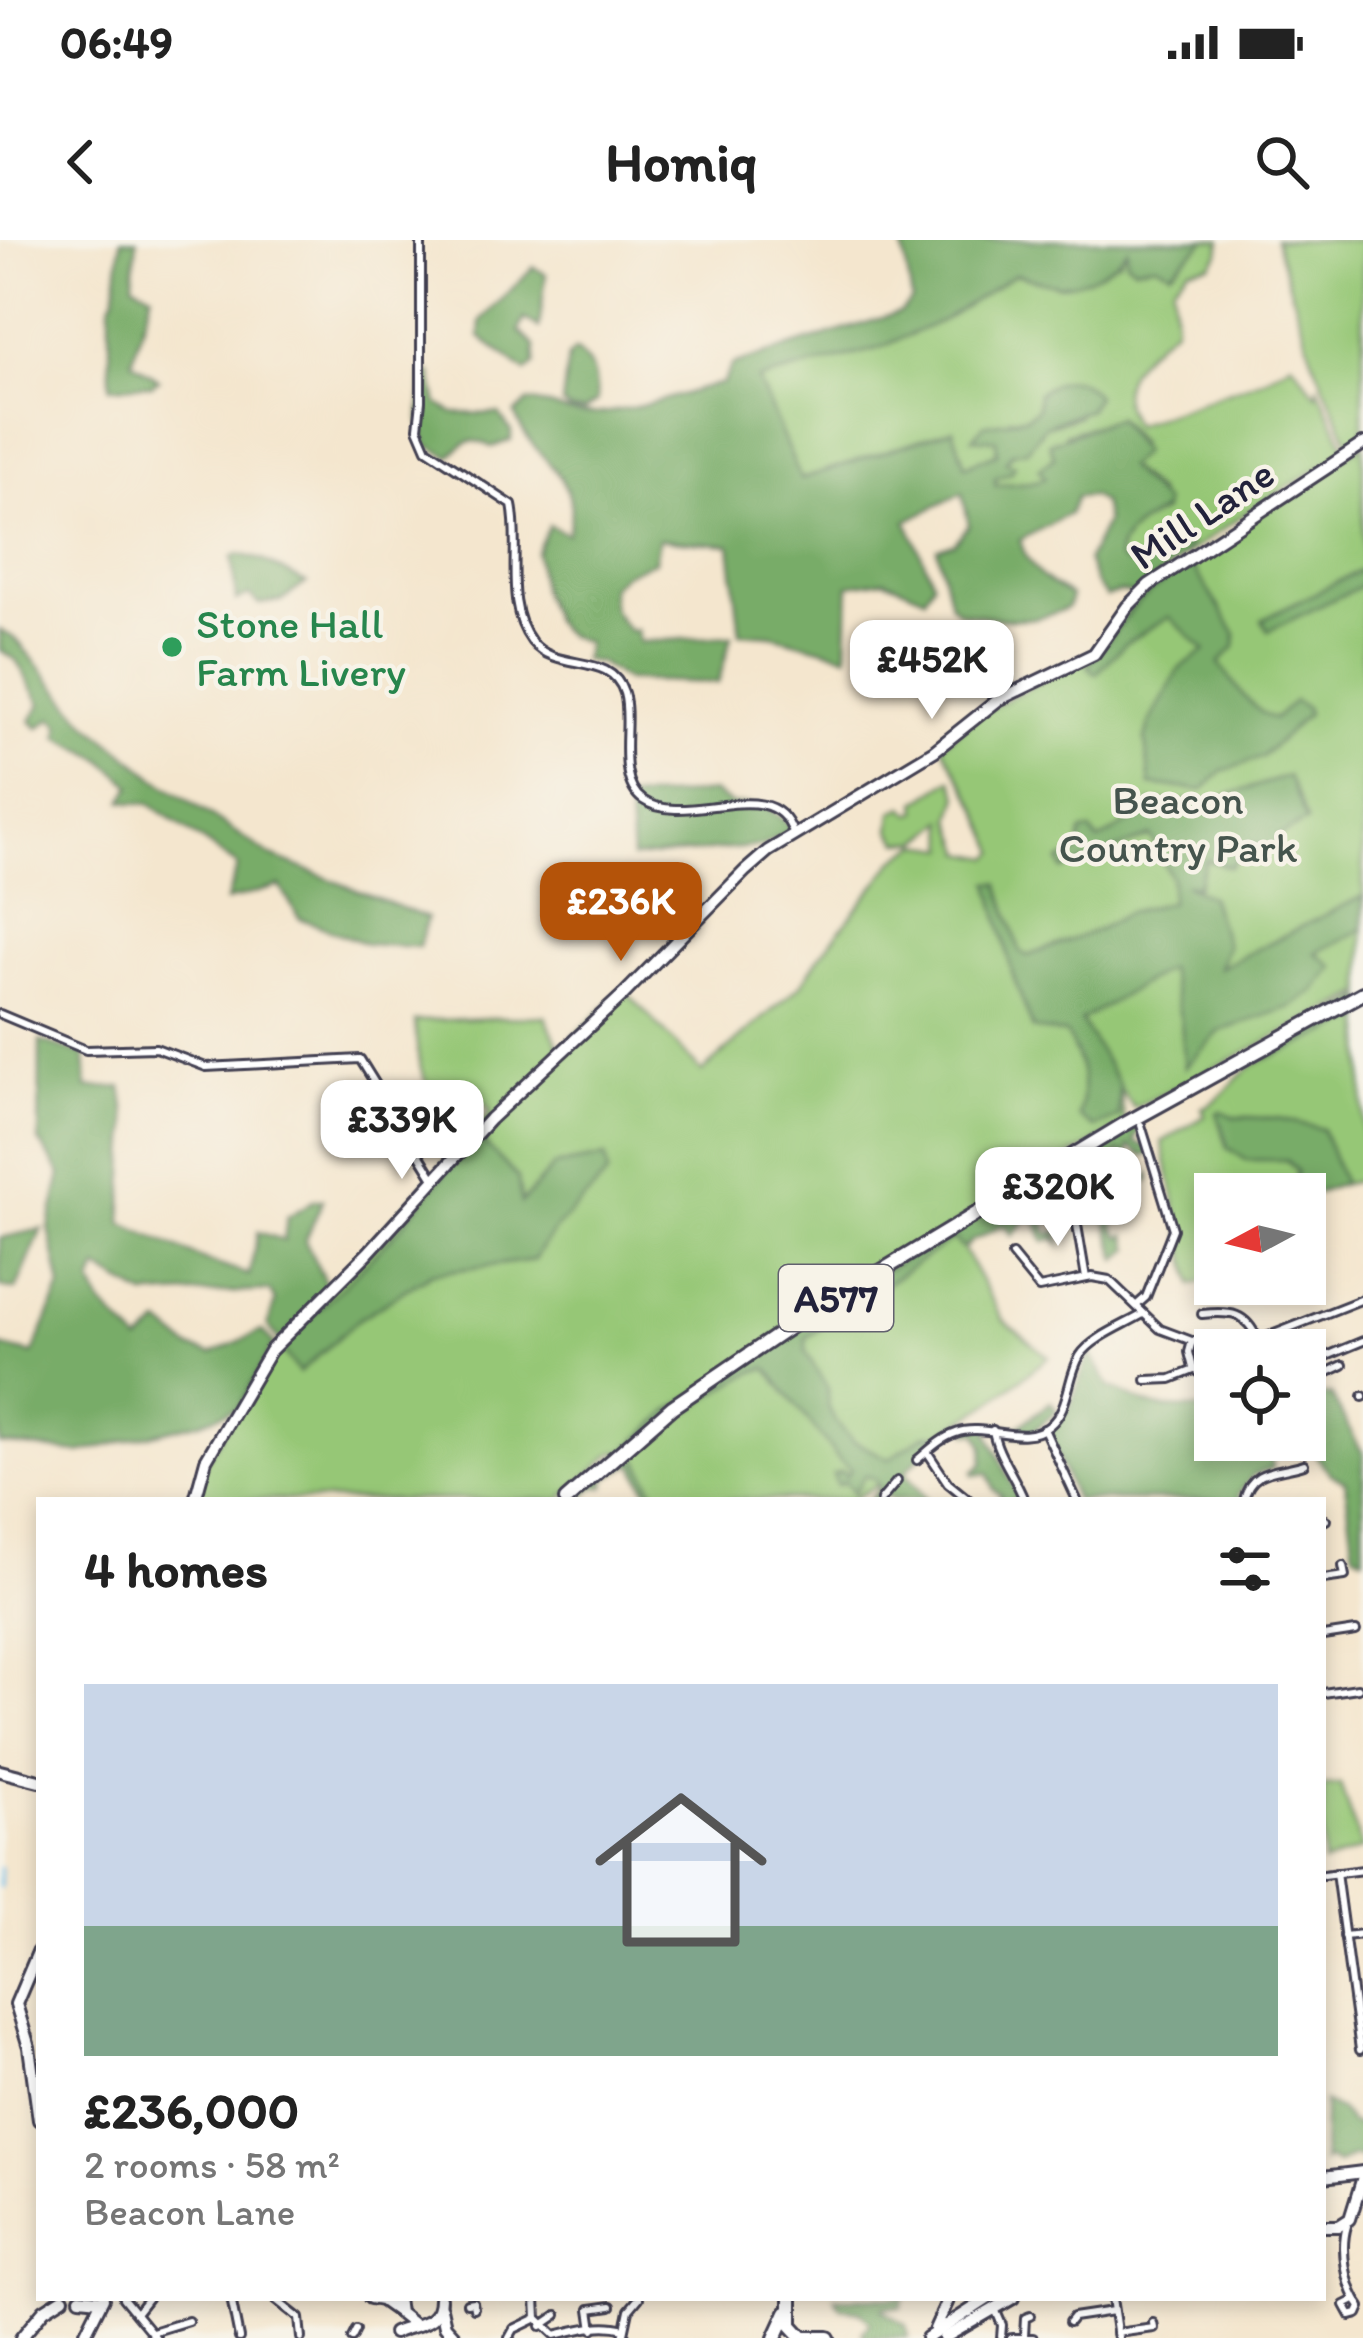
<!DOCTYPE html>
<html lang="en">
<head>
<meta charset="utf-8">
<style>
  :root { --surface:#fff; --page:#f2f2f2; --text:#222; --muted:#767676; --accent:#b45309 }
  body { margin:0; font-family:Itim,sans-serif; background:var(--page); color:var(--text); height:100vh; display:flex; flex-direction:column; font-size:45px; white-space:nowrap }
  * { box-sizing:border-box; margin:0 }
  p { font-size:39px; color:var(--muted) }
  .icon { flex:none; width:66px; height:66px; fill:none; stroke:currentColor; stroke-width:2; stroke-linecap:round; stroke-linejoin:round }
  .map { position:relative; flex:1; overflow:hidden }
  .drawer { position:absolute; left:36px; top:1257px; width:1290px; height:804px; display:flex; flex-direction:column; background:var(--surface); border-radius:0px; box-shadow:0 6px 18px #0003 }
  .drawer>* { flex:none }
  .needle { width:78px; rotate:263deg }
  .fabs { position:absolute; left:1194px; top:933px; display:grid; gap:24px }
  .fabs a { display:grid; place-items:center; width:132px; height:132px; border-radius:0px; background:var(--surface); box-shadow:0 6px 18px #0003; font-size:60px }
  .price { position:absolute; translate:-50% -102px; padding:0 27px; border-radius:24px; background:#fff; color:#222; font-size:39px; line-height:78px; filter:drop-shadow(0 3px 6px #0008) }
  .price::after { content:''; position:absolute; left:50%; top:72px; width:36px; height:27px; margin-left:-18px; background:inherit; clip-path:polygon(0 0,100% 0,50% 100%) }
  .price.on { background:var(--accent); color:#fff }
  ul { padding:0; list-style:none }
  li { display:grid; align-content:center; gap:24px; height:636px; padding:0 48px }
  li span { display:grid; place-items:center; height:372px; border-radius:0px; color:#555 }
  li>.icon { margin-inline-start:auto }
  span .icon { width:216px; height:216px; fill:#fffc; stroke-width:1 }
  li b { font-size:51px }
  h2 { display:flex; justify-content:space-between; align-items:center; height:144px; padding:0 48px; font-size:51px }
  .status { display:flex; justify-content:space-between; align-items:center; height:84px; padding:0 60px; background:var(--surface); direction:ltr }
  .status svg { height:33px; fill:currentColor }
  header { display:flex; justify-content:space-between; align-items:center; height:156px; padding:0 48px; background:var(--surface); font-size:54px; font-weight:800 }
  .map>svg:first-child { display:block }
  .green { fill:#96c776; stroke:#5c7458; stroke-width:3 }
  .forest { fill:#78ac67; stroke:#4d6751; stroke-width:3 }
  .lines { fill:none; stroke-linecap:round; stroke-linejoin:round }
  .stream { stroke:#6ebee9; stroke-width:3 }
  .street-casing { stroke:#423f51; stroke-width:12 }
  .secondary-casing { stroke:#423f51; stroke-width:16 }
  .primary-casing { stroke:#423f51; stroke-width:18 }
  .street { stroke:#fff; stroke-width:6 }
  .secondary { stroke:#fff; stroke-width:10 }
  .primary { stroke:#fff; stroke-width:12 }
  .leisure-dot { fill:#2e9e5b; stroke:#f7f3e8; stroke-width:4.5 }
  .labels { text-anchor:middle; dominant-baseline:central; stroke-width:9; stroke-linejoin:round; paint-order:stroke }
  .shield { fill:#f7f3e8; stroke:#62616f; stroke-width:3 }
  .shield-label { font-size:39px; font-weight:bold; fill:#22223b }
  .street-label { font-size:42px; fill:#22223b; stroke:#f7f3e8 }
  .leisure-label { font-size:42px; fill:#27864d; stroke:#f7f3e8; text-anchor:start }
  .park-label { font-size:42px; fill:#45544d; stroke:#f7f3e8 }
</style>
</head>
<body>
<div class="status"><b>06:49</b><svg viewBox="0 0 49 12"><path d="M0 12V9h3v3zM5 12V6h3v6zM10 12V3h3v9zM15 12V0h3v12zM26 1h20v11H26zM47 4h2v5h-2z"/></svg></div>
<header><svg class="icon" aria-label="back" viewBox="0 0 24 24"><path d="M15 5l-7 7 7 7"/></svg>Homiq<svg class="icon" aria-label="search" viewBox="0 0 24 24"><circle cx="10" cy="10" r="6"/><path d="M15 15l6 6"/></svg></header>
<div class="map">
<svg width="1363" height="2098" viewBox="0 0 1363 2098">
  <rect width="100%" height="100%" fill="#f7f3e8"/>
  <filter id="ink" filterUnits="userSpaceOnUse"><feTurbulence type="fractalNoise" baseFrequency=".00833" numOctaves="2"/><feDisplacementMap in="SourceGraphic" scale="24" xChannelSelector="R" yChannelSelector="G"/><feConvolveMatrix kernelMatrix="1 2 1 2 8 2 1 2 1" color-interpolation-filters="sRGB"/></filter>
  <filter id="wash" filterUnits="userSpaceOnUse"><feTurbulence type="fractalNoise" baseFrequency=".004" numOctaves="4" result="noise"/><feDisplacementMap in="SourceGraphic" scale="48" xChannelSelector="R" yChannelSelector="G"/><feGaussianBlur stdDeviation="2.7" result="paint"/><feColorMatrix in="noise" values="0 0 0 0 0 0 0 0 0 0 0 0 0 0 0 0 0 1.4 0 .05"/><feComposite in="paint" operator="in"/></filter>
  <g filter="url(#wash)">
    <rect width="100%" height="100%" fill="#f4e6ce"/>
    <g class="green">
      <path d="M1206,0h15l-2,14 -8,10 -22,4 -16,17 2,42c-33,25 -70,55 -41,98l130,-46 28,-17 24,32 2,-7 29,64 -97,59 -67,47 -13,-14 -29,17 -15,4 -8,-6c1,-24 26,-37 45,-46l-6,-20 -31,-26 13,-23 -22,-25 -52,16 -10,24 -15,11 5,9c-16,8 -31,3 -48,8l-2,-8 16,-6 -6,-9c10,-17 29,-20 40,-37l34,-10 -42,-7 -12,8 -15,1 -13,21v14l-33,13 -11,-36 -153,49 -43,-99 120,-31 66,-29 72,-46 43,11 61,-24 9,-15 -1,16 8,5 21,-3 15,7z"/>
      <path d="M1275,0h88v197l-12,10 -38,-87z"/>
      <path d="M1363,204v549l-229,115 -14,-20 5,36 -174,103 52,93 46,37 -63,49 -74,45 -38,36 -23,13h-199l-26,-50 -12,2 -54,48h-365l11,-40 79,-122 206,-227 -16,-15 -7,1 -19,17c-30,-34 -31,-48 -34,-93l130,-5 15,33 64,-60 78,83 99,-87 18,-28 76,-97 24,-16 29,4 -3,-27 -25,20 -20,1 -9,-12 2,-18 11,-5 7,7 7,-3 -1,-9 35,-23 7,16 -7,23 13,35 26,5 6,-6 -18,-42 -37,-65 36,-31 116,-60 41,-55z"/>
      <path d="M1363,778v162l-20,4 -22,-55 -44,-11 -42,-1 -15,-5 -3,2 11,35 58,11 10,10 -1,20 4,4h-84v83l-22,8 -31,-143 43,-26 -3,-8c24,-9 35,-37 61,-48 32,-15 67,-28 100,-42z"/>
      <path d="M1340,1544l22,65 -39,15v-78z"/>
    </g>
    <g class="forest">
      <path d="M121,0h16l-4,43 19,10 -20,68 27,19 -8,5 -41,2v-82l5,-9z"/>
      <path d="M902,0h304l-35,31 -15,-7 -21,3 -8,-5v-13c-12,18 -48,39 -72,35 -13,-2 -27,-7 -40,-10l-72,46 -66,29 -119,31 43,99 152,-50 12,37 32,-13 -1,-13 -23,-2 10,-13 43,-8 11,-8 1,-16c21,-15 41,-21 58,3l-7,13 -44,17 -18,24 -16,3 -5,9 9,3 -4,7 -16,6 1,8c18,-5 33,0 49,-8l-6,-9 15,-12 -5,-14 67,-25 26,34 -15,15 37,36 -1,8c-19,10 -44,23 -45,47l9,6c23,-7 38,-24 63,-20l-7,13 -47,38 -15,-3 -15,5 -11,-14 -8,-23 19,-38 -4,-19 -11,-7 -15,1 -7,17 -49,26c8,30 25,41 51,56l-3,11c-34,19 -71,12 -109,5l-9,-8 -13,-56 17,-5 15,-18 -7,-32 -55,28 26,61 -8,15 -40,-17 -36,5 -2,70 -75,-20 -32,-2 -10,-88 -71,-6 -4,22 -31,13 -13,12c-1,20 4,31 19,45l7,-1 2,12 93,-6 -14,47 -93,-3 -25,-17 -17,-3 3,-17 -20,-8 -12,-12 -13,-33 -5,-37 13,-28 18,9c19,-59 -36,-74 -52,-120l13,-12c20,0 34,12 55,12 38,1 101,-21 140,-31l9,-18 169,-53 11,-12z"/>
      <path d="M533,27l13,7 -7,54 -15,-9 -5,12 16,15v18l-9,8 -46,-35 1,-16z"/>
      <path d="M575,110c22,19 20,24 22,51l-13,10 -13,-1 -9,-6 6,-47z"/>
      <path d="M423,131l8,2 7,31 16,9 45,1 12,17v9l-19,7c-21,-11 -28,-6 -42,10l-23,-12 -7,-21z"/>
      <path d="M238,314l24,6 44,23 -25,18 -22,3 -10,-9 -13,6 -4,-44z"/>
      <path d="M1190,322l46,72 -1,13 -16,16c15,20 31,47 55,56l20,-18 11,6 2,7 -46,44 -38,13 -21,19 -52,-5 -5,-46 5,-17 30,-54 25,-18 -36,-33 -43,26 -30,31 -8,-8 50,-64z"/>
      <path d="M1363,329v16l-95,46 -6,-11z"/>
      <path d="M0,390l16,9 70,83 68,55 115,78 158,63 -8,29 -53,-3 -67,-26 -19,-32 -54,15 12,-35 -88,-62 -27,-3 9,-15 -29,-26 -45,-23 2,-12 -7,-7 -15,10 -7,-7 10,-17 -25,-44 -16,-10z"/>
      <path d="M1288,536l19,45 -28,15 -5,10 -24,-2 -20,23 -24,-7 -9,26 -12,-2 25,13 17,49 -8,22 144,-72v33l-47,24 18,14 -19,24 -24,16 -71,24 -35,36 -4,-47 -13,-52 -87,53 38,63v33l-25,11 -15,-11c7,-33 4,-54 -13,-83l-33,-5 -20,-53 -23,-93h9l21,68 7,5 71,-26 31,-18 41,-10 1,-24 -20,-42 -88,34 -4,-9 19,-9 3,-19 9,-3 8,11 48,-28 4,-10 62,-3z"/>
      <path d="M713,552l19,13h32l30,23 -32,18 -130,12 -4,-59z"/>
      <path d="M1363,757v21l-97,41 -2,-5 11,-8z"/>
      <path d="M40,801l45,14 2,33 35,-1 6,39 -6,97 85,38 42,14 9,-43 26,8 3,-23 28,-17h8l-18,41 23,47 -48,54 -12,-16 7,-25 -6,-10 -124,5 -47,-27 -6,15 10,21 38,38 21,-19 29,24 21,6 51,-23 12,13 -36,64 -38,14 -121,31 -79,-9v-98l33,8 28,-67 -12,-59 12,-54 -22,-33z"/>
      <path d="M1221,871l14,6 42,1 45,11 21,55c-20,5 -31,16 -48,7l1,-21 -10,-10h-40l-18,-12 -11,-35z"/>
      <path d="M1137,883l3,7 -6,11 9,5 6,-3 3,10 -9,3 -14,-10 -1,12 -9,-6 -8,12 7,11 7,-3 3,8 22,-6v7l-33,7 -3,11 8,2 3,11 -7,4 -5,10 7,11 6,-3 5,15 -13,11 -13,-43 -3,-30c-26,-2 -43,3 -65,17l4,11 27,-6v6l-24,5 4,14 10,-3 2,13 -6,-6 -10,4 -11,-31 -21,25 -5,-9 -5,-1 -32,16 -3,5h-7l-6,-9 -148,100v14l22,37v17l7,15 18,20 36,18 35,-24 19,-2 -38,39 22,28h-34l-10,-6 -6,6h-8l10,-12 -4,-9 -10,-4 -11,18 -9,-11 -8,3 -4,-11 9,-3 4,5 5,-7 -11,-8 -73,-93c-30,5 -108,63 -131,87l23,45h-6l-20,-36 -28,15v7l-12,2 -12,12h-13l103,-90 193,-127z"/>
      <path d="M477,896l41,42 3,25 33,-37 51,-9 3,17c-26,31 -55,50 -74,86l-102,13 -73,46 -60,54 -18,-25 118,-119z"/>
      <path d="M42,989l-26,61 -16,-3v-49z"/>
      <path d="M1090,1112l20,36c19,4 33,19 55,20 17,1 33,0 50,2v30h90v-44l26,-1 32,59v103l-9,-5 -9,-71 -14,-7 -23,-28h-25l-12,6 2,16 -20,7 -14,19 1,6h-165l-28,-69 22,-22z"/>
      <path d="M1051,1162l6,9 -31,26 -39,-7 32,70h-20l2,-5 -7,-5 -6,-17 -14,2 -1,-3 10,-8 1,-18 -7,-14 -9,1v-11l50,5z"/>
      <path d="M1324,1862l17,9 9,12 13,4v31l-10,-2 -15,8 -11,-5 -4,3z"/>
      <path d="M835,2058h68l-2,9h-17l-2,3 24,15 2,12 -44,1 -1,-7 7,-9 -10,-11 -20,-4z"/>
    </g>
    <g class="lines">
      <path class="stream" d="M0,1628v19"/>
    </g>
  </g>
  <g filter="url(#ink)">
    <g class="lines">
      <defs>
        <g id="street">
          <path d="M421,0v161l-3,27 9,21 85,56c9,42 -9,99 20,137 25,31 79,9 92,51 9,30 -10,86 19,107 43,30 130,-29 150,33"/>
          <path d="M0,774l86,36 70,-2 50,19 154,-8 75,121"/>
          <path d="M1076,979l10,59"/>
          <path d="M1012,1015l27,33 53,-11 17,3 51,49 32,12 31,6 33,-6 107,-42"/>
          <path d="M1137,1065l9,-8 27,-68 -32,-104"/>
          <path d="M1202,1074c28,-3 45,-2 56,27"/>
          <path d="M1192,1101l-3,11 4,16 22,15"/>
          <path d="M1296,1110l5,-2"/>
          <path d="M1305,1125l58,-24"/>
          <path d="M1328,1132l15,-7"/>
          <path d="M1146,1140l25,-1 23,-9"/>
          <path d="M1363,1156v1"/>
          <path d="M1044,1189l33,71"/>
          <path d="M993,1190c4,25 22,46 31,70"/>
          <path d="M928,1213l20,30 21,17"/>
          <path d="M917,1220c12,-10 24,-22 39,-27 29,-11 68,14 93,-7 21,-17 18,-49 31,-70 11,-18 45,-31 63,-42"/>
          <path d="M881,1260l16,-19"/>
          <path d="M1244,1260c7,-33 34,-27 60,-36"/>
          <path d="M1323,1281l3,-1"/>
          <path d="M1323,1339l22,-3 -2,-10"/>
          <path d="M1323,1396l33,-5"/>
          <path d="M1323,1453l35,-5"/>
          <path d="M1336,1633l24,177"/>
          <path d="M1323,1635l40,-5"/>
          <path d="M1344,1696l19,-2"/>
          <path d="M1347,1986c-7,23 -1,62 14,81l-3,7 -7,2 -6,-11 10,-5"/>
          <path d="M123,2058l33,40"/>
          <path d="M231,2058l8,40"/>
          <path d="M536,2058l1,20 18,17c21,-5 47,-13 69,-6"/>
          <path d="M1112,2058l6,40"/>
          <path d="M276,2060l23,18 2,20"/>
          <path d="M467,2063l6,-1 1,6"/>
          <path d="M995,2069l7,16 -1,13"/>
          <path d="M137,2072l11,-14"/>
          <path d="M1069,2082l4,-5 40,-6"/>
          <path d="M541,2086l16,-11"/>
          <path d="M593,2089l-3,-20 21,-3"/>
          <path d="M152,2092l36,-11"/>
          <path d="M1117,2093l37,-5 -1,-5"/>
          <path d="M1024,2096l1,-18 5,-2"/>
          <path d="M352,2098l4,-8"/>
          <path d="M509,2098l5,-9 23,-11"/>
          <path d="M623,2098l6,-28 10,-12"/>
          <path d="M1011,2098h22"/>
        </g>
        <g id="secondary">
          <path d="M195,1260l11,-40 64,-109 98,-98 122,-134 134,-125 121,-123 23,-20 166,-100 64,-51 96,-46 33,-47 22,-22 214,-141"/>
          <path d="M0,1531l39,10"/>
          <path d="M39,1710l-23,54 13,43 10,73"/>
          <path d="M1323,1937l40,-5"/>
          <path d="M1323,1986h16l11,-7 13,-42"/>
          <path d="M80,2058l20,2"/>
          <path d="M370,2058l11,2 17,12"/>
          <path d="M397,2058l2,15 15,12"/>
          <path d="M441,2068l4,18 11,12"/>
          <path d="M935,2089l14,-31"/>
          <path d="M394,2093c21,-10 46,-6 46,-35"/>
          <path d="M21,2098l23,-28 19,-12"/>
          <path d="M83,2098l20,-40"/>
          <path d="M927,2098l62,-40"/>
          <path d="M944,2098l69,-40"/>
        </g>
        <g id="primary">
          <path d="M566,1260l106,-93 125,-85 328,-198 238,-131"/>
          <path d="M791,2058v27l12,13"/>
          <path d="M775,2098l12,-26"/>
          <path d="M801,2098h27"/>
        </g>
      </defs>
      <use href="#street" class="street-casing"/>
      <use href="#secondary" class="secondary-casing"/>
      <use href="#primary" class="primary-casing"/>
      <use href="#street" class="street"/>
      <use href="#secondary" class="secondary"/>
      <use href="#primary" class="primary"/>
    </g>
  </g>
  <circle class="leisure-dot" cx="172" cy="407" r="12"/>
  <g class="labels">
    <rect class="shield" x="779" y="1025" width="114" height="66" rx="9"/>
    <g class="shield-label">
      <text x="836" y="1058">A577</text>
    </g>
    <g class="street-label">
      <text transform="translate(1202 274) rotate(-34)">Mill Lane</text>
    </g>
    <g class="leisure-label">
      <text x="196" y="383">Stone Hall<tspan x="196" dy="48">Farm Livery</tspan></text>
    </g>
    <g class="park-label">
      <text x="1178" y="559">Beacon<tspan x="1178" dy="48">Country Park</tspan></text>
    </g>
  </g>
</svg>
<div class="fabs">
<a><svg class="needle" viewBox="-14 -14 28 28"><path d="M0-13l5 13h-10z" fill="#e53935"/><path d="M0 13l5-13h-10z" fill="#767676"/></svg></a>
<a><svg class="icon" aria-label="locate" viewBox="0 0 24 24"><circle cx="12" cy="12" r="6"/><path d="M12 2v4M12 18v4M2 12h4M18 12h4"/></svg></a>
</div>
<b class="price" style="left:932px;top:482px">£452K</b>
<b class="price on" style="left:621px;top:724px">£236K</b>
<b class="price" style="left:402px;top:942px">£339K</b>
<b class="price" style="left:1058px;top:1009px">£320K</b>
<section class="drawer">
<h2>4 homes<svg class="icon" aria-label="filters" viewBox="0 0 24 24"><path d="M4 7h16M4 17h16"/><circle cx="9" cy="7" r="2"/><circle cx="15" cy="17" r="2"/></svg></h2>
<ul>
<li><span style="background:linear-gradient(#c9d6e8 65%,#7fa58c 0)"><svg class="icon" aria-label="home" viewBox="0 0 24 24"><path d="M3 11l9-7 9 7M6 9v11h12V9"/></svg></span><div><b>£236,000</b><p>2 rooms · 58 m²</p><p>Beacon Lane</p></div></li>
</ul>
</section>
</div>
</body>
</html>
